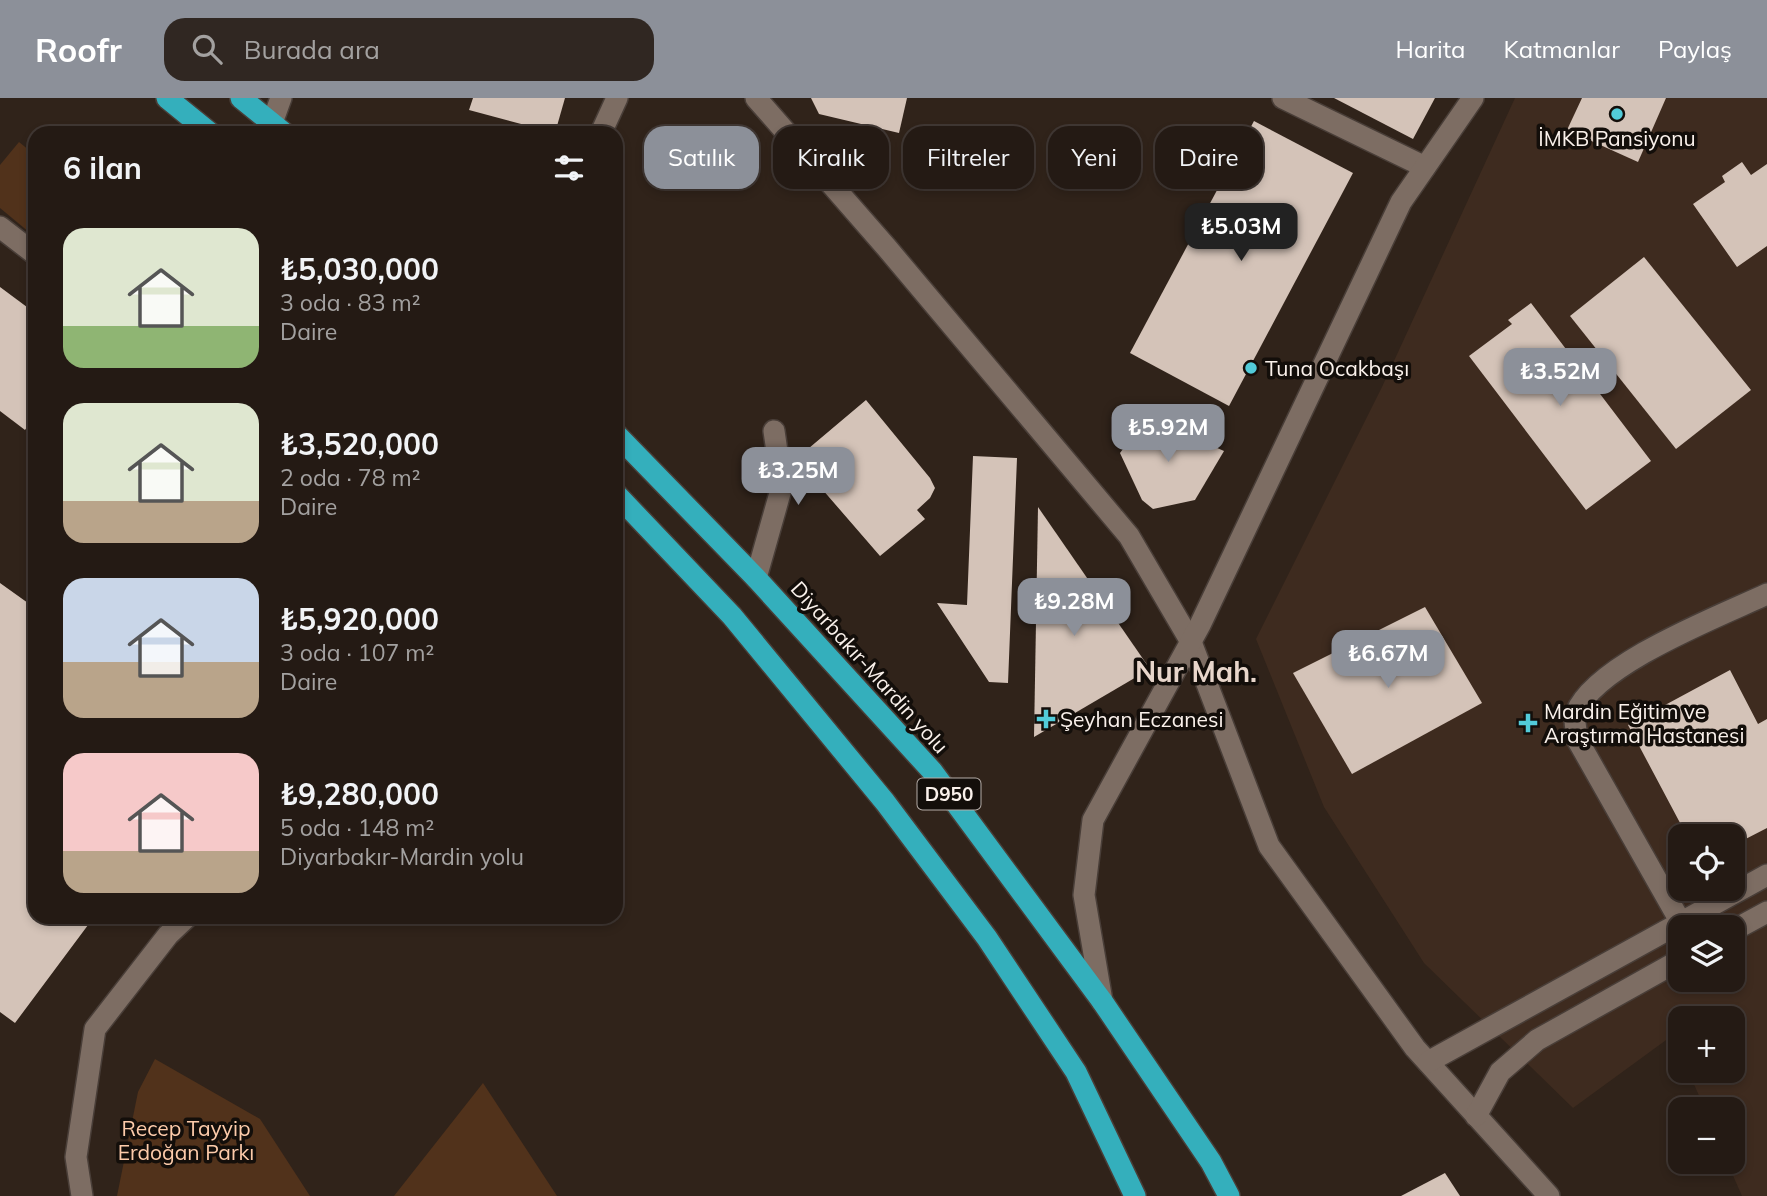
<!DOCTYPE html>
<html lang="tr">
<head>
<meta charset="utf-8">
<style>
  :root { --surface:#241a14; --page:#302722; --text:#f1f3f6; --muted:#a3a1a0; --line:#413834; --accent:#8c9099 }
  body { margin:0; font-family:Mulish,sans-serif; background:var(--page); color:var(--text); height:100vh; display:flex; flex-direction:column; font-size:26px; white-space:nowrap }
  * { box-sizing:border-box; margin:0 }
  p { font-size:23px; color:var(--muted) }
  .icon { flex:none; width:38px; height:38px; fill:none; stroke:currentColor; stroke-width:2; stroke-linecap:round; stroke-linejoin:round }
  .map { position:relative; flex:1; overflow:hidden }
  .drawer { position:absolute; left:28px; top:28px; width:595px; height:798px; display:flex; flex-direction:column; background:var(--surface); border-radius:21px; box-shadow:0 4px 10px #0003,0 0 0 2px var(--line) }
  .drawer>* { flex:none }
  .banner { position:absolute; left:644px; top:28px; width:665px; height:63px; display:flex; gap:14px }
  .buttons { position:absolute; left:1668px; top:726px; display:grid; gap:14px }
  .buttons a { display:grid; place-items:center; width:77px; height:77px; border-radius:14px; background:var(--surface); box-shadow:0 4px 10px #0003,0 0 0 2px var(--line); font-size:35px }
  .price { position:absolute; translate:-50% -60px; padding:0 16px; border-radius:14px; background:var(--accent); color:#fff; font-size:23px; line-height:46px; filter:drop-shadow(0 2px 4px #0008) }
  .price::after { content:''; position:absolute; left:50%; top:42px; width:21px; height:16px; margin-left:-10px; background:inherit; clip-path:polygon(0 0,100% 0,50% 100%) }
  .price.active { background:#222; color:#fff }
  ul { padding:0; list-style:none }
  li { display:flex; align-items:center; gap:21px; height:175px; padding:0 35px }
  li span { display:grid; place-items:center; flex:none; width:196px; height:140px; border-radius:21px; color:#555 }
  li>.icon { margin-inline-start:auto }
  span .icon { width:84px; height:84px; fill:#fffc; stroke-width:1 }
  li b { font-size:30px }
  h2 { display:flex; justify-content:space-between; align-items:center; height:84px; padding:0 35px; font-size:30px }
  .tag { padding:0 24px; border-radius:21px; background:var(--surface); box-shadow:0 4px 10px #0003,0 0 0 2px var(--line); font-size:24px; line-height:63px }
  .tag.active { background:var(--accent); color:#fff }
  header { display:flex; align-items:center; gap:42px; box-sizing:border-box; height:98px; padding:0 35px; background:var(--accent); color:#fff }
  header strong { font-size:33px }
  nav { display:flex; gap:38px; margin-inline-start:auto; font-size:24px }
  .search { width:490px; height:63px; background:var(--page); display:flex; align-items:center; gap:18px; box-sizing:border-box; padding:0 24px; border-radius:21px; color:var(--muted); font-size:26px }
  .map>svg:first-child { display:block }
  .built { fill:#3e2b1f; fill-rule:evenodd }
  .green { fill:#51321b }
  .building { fill:#d4c3b8 }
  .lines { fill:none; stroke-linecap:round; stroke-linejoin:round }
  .minor-casing { stroke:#493e38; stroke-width:24 }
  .highway-casing { stroke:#493e38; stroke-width:24 }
  .minor { stroke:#7d6d63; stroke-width:21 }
  .highway { stroke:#34afbc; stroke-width:21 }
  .poi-dot { fill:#52cbd9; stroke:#130e0a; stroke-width:2.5 }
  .labels { text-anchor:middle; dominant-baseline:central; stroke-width:7; stroke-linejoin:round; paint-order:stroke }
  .shield { fill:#130e0a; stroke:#b5ada8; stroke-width:2 }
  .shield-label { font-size:19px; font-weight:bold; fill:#faf1eb }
  .poi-label { font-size:21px; fill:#faf1eb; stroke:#130e0a; text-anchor:start }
  .street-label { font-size:21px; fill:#faf1eb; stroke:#130e0a }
  .park-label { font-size:21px; fill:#fdcbaa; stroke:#130e0a }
  .district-label { font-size:28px; font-weight:bold; fill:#e8d6cb; stroke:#130e0a }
</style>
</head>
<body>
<header>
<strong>Roofr</strong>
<div class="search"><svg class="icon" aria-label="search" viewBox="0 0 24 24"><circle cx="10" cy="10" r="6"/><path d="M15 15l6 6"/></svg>Burada ara</div>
<nav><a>Harita</a><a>Katmanlar</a><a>Paylaş</a></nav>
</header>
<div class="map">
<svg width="1767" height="1098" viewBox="0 0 1767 1098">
  <rect width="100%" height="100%" fill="#30231a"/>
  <path class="built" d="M1515,0h252v1098h-25l-15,-34h5v-52l-27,-1 -17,-38h44v-53h-52v33l-7,-16 -100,73 -149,-145 -100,-156 -68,-168 126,-252zM1680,738h52v53h-52zM1680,830h52v52h-52z"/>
  <g class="green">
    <path d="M19,44l16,13v82l-35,-29v-43z"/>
    <path d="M155,961l105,60 50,77h-193l21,-104z"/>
    <path d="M483,985l74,113h-163z"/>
  </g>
  <g class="building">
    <path d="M473,0h92l-10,35 -86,-23z"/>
    <path d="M811,0h96l-8,35 -80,-19z"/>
    <path d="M1334,0h101l-22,41z"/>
    <path d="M1582,0h84l-28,64 -71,-32z"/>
    <path d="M1254,23l99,52 -124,233 -99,-53z"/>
    <path d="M1742,64l9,13 16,-11v82l-30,21 -44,-63 32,-22 -3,-6z"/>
    <path d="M1644,159l107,133 -75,59 -106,-133z"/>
    <path d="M0,189l35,26v103l-10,14 -25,-19z"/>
    <path d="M1531,205l120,158 -65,49 -117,-154 43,-32 -4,-4z"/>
    <path d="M866,302l64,78 5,10 -5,10 -13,12 8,9 -45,37 -84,-97z"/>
    <path d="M1147,319l77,34 -29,49 -42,9 -11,-9 -22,-47z"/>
    <path d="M973,358l44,2 -9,225 -19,-1 -52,-79 30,2z"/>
    <path d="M1038,409l112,162 -116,68z"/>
    <path d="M0,485l35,25v309h59l-79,106 -15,-11z"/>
    <path d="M1425,509l57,96 -130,71 -59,-101z"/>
    <path d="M1730,572l28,54 9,-5v109l-35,18v-10h-45l-59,-111z"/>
    <path d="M1445,1075l15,23h-59z"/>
  </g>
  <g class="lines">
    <defs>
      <g id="minor">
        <path d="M756,0l131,150 242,288 62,106 78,204 146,202 134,148"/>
        <path d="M1283,0l142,69"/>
        <path d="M272,25l9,-25"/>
        <path d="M601,35l16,-35"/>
        <path d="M0,129l35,27"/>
        <path d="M756,480l26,-92 -8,-55"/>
        <path d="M1684,830l-107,-189c0,-7 -4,-19 -1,-26 19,-49 144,-97 191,-119"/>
        <path d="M1732,833l35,-19"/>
        <path d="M1102,903l-18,-106 9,-75 107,-195 201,-423 72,-104"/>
        <path d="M1428,964l339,-187"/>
        <path d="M1476,1018l24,-44 37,-32 143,-80"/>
        <path d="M82,1098l-6,-39 19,-128 73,-94 19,-18"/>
      </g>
      <g id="highway">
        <path d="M167,0l43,35"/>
        <path d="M241,0l43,35"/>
        <path d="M616,336l140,144 176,193 170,230 109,161 18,34"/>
        <path d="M616,396l116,122 153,186 102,136 89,134 59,124"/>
      </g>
    </defs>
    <use href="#minor" class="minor-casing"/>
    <use href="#highway" class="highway-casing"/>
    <use href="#minor" class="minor"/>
    <use href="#highway" class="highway"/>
  </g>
  <g class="poi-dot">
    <circle cx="1617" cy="16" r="7"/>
    <circle cx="1251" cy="270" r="7"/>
    <path d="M1042.5 610.5h7v7h7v7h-7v7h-7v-7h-7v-7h7z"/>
    <path d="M1524.5 614.5h7v7h7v7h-7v7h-7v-7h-7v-7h7z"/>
  </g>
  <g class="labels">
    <rect class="shield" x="917.5" y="680.5" width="63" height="31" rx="5"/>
    <g class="shield-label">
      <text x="949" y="696">D950</text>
    </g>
    <g class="poi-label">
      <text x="1617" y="40" text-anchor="middle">İMKB Pansiyonu</text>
      <text x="1265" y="270">Tuna Ocakbaşı</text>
      <text x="1544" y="613">Mardin Eğitim ve<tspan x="1544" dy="24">Araştırma Hastanesi</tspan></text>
      <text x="1060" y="621">Şeyhan Eczanesi</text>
    </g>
    <g class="street-label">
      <text transform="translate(870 569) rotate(48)">Diyarbakır-Mardin yolu</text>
    </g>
    <g class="park-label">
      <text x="186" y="1030">Recep Tayyip<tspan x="186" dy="24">Erdoğan Parkı</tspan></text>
    </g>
    <g class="district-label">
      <text x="1196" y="573">Nur Mah.</text>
    </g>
  </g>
</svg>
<div class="buttons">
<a><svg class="icon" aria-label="locate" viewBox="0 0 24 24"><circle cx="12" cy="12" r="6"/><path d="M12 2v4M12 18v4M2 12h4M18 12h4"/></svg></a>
<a><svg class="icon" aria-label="layers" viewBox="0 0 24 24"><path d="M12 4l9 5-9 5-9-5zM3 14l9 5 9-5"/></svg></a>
<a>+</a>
<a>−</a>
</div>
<b class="price active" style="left:1241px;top:165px">₺5.03M</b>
<b class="price" style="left:1560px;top:310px">₺3.52M</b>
<b class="price" style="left:1168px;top:366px">₺5.92M</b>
<b class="price" style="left:798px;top:409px">₺3.25M</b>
<b class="price" style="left:1074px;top:540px">₺9.28M</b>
<b class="price" style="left:1388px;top:592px">₺6.67M</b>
<div class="banner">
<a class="tag active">Satılık</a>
<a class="tag">Kiralık</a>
<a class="tag">Filtreler</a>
<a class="tag">Yeni</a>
<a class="tag">Daire</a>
</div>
<section class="drawer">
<h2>6 ilan<svg class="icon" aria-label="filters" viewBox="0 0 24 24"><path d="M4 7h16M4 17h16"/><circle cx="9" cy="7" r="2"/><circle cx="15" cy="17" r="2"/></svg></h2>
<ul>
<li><span style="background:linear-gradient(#dfe7d0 70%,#8fb573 0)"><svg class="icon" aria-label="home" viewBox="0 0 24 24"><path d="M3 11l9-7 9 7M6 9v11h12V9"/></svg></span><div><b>₺5,030,000</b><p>3 oda · 83 m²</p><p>Daire</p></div></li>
<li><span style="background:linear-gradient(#dfe7d0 70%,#b9a48a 0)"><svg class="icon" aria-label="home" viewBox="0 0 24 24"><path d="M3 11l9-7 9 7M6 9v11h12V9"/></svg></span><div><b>₺3,520,000</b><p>2 oda · 78 m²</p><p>Daire</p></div></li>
<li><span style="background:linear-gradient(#c9d6e8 60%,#b9a48a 0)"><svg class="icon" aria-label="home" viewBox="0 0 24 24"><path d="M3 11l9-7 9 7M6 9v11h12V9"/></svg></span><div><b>₺5,920,000</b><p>3 oda · 107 m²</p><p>Daire</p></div></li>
<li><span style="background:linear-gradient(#f6c9c9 70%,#b9a48a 0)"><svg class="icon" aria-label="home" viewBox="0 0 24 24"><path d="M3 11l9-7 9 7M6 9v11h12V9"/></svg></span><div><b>₺9,280,000</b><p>5 oda · 148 m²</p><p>Diyarbakır-Mardin yolu</p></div></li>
</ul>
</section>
</div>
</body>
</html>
